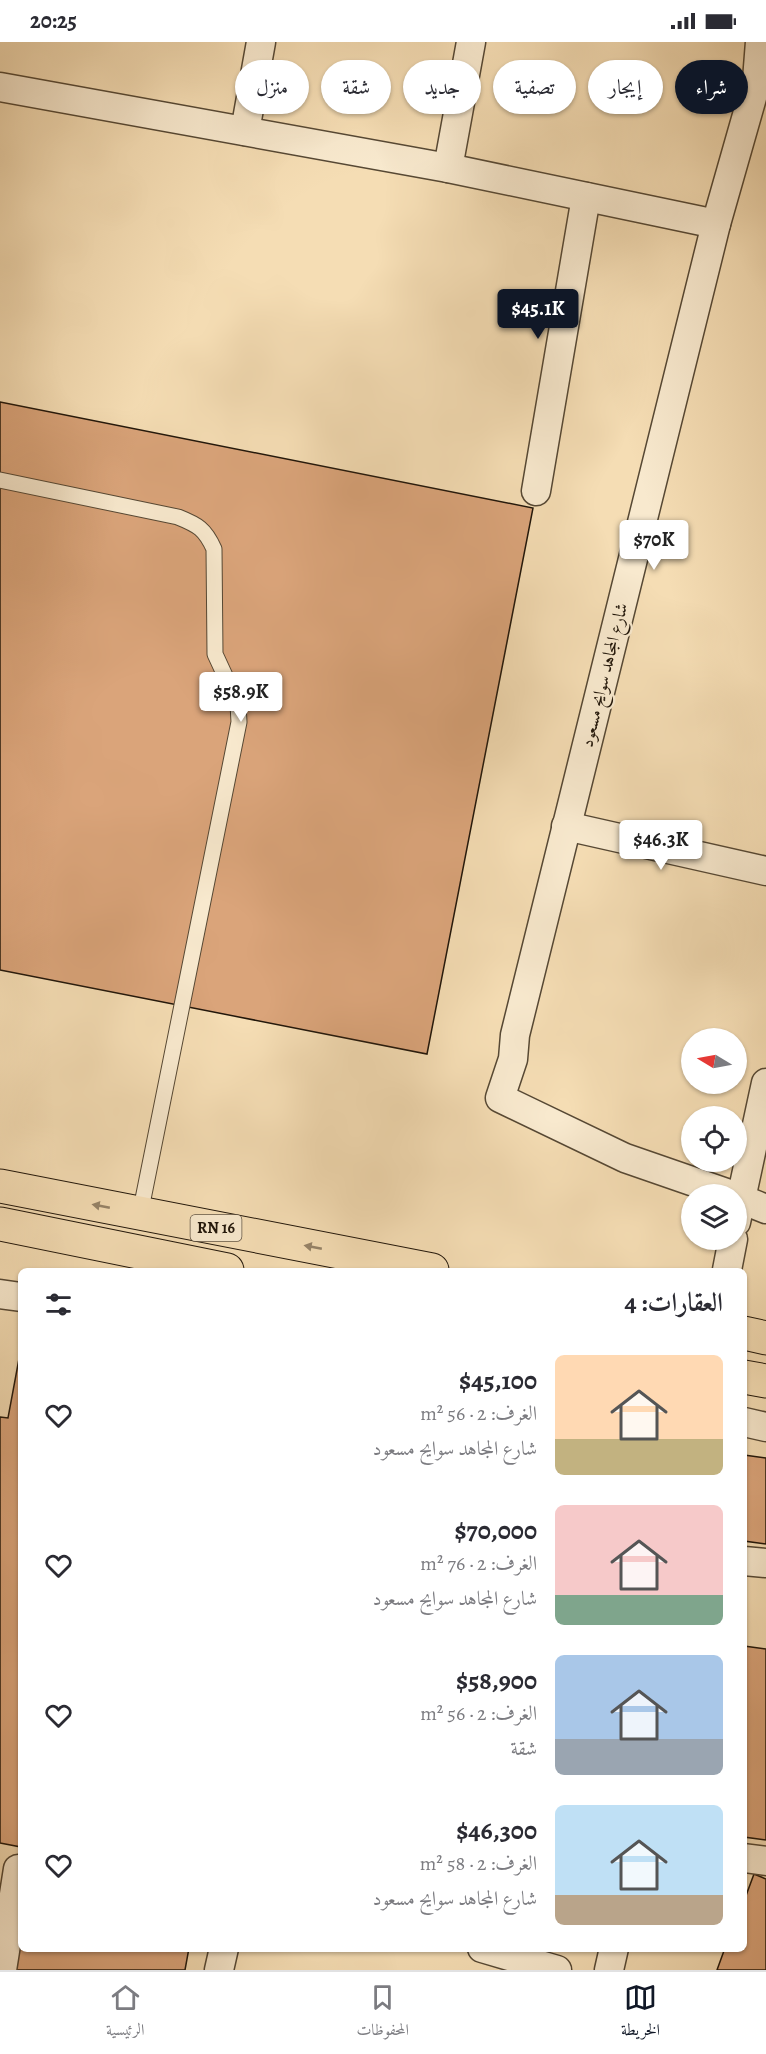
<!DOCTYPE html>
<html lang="ar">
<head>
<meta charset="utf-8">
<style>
  :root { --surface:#fff; --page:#f7f7f7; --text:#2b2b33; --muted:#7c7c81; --line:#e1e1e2; --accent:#111827 }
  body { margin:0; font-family:Alegreya,Amiri,serif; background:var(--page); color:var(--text); direction:rtl; height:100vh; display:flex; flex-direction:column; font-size:22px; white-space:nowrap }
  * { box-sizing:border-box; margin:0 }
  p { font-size:20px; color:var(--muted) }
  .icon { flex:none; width:33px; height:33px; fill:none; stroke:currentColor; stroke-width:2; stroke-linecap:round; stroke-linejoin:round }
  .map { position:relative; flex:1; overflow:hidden; direction:ltr }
  .details { position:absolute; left:18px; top:1226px; width:729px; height:684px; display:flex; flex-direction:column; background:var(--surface); border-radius:9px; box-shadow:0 2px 4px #0004; direction:rtl }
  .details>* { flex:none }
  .banner { position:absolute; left:18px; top:18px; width:730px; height:54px; direction:rtl; display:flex; gap:12px }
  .needle { width:39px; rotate:280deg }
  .fabs { position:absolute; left:681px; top:986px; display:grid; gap:12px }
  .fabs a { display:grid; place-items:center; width:66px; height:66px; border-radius:50%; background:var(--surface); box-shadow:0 2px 4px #0004; font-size:30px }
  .price { position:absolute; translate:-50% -51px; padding:0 14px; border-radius:6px; background:#fff; color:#222; font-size:20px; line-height:39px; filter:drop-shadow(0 2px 3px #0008) }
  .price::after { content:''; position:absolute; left:50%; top:36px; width:18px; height:14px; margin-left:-9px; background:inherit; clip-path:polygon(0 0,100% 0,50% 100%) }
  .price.selected { background:var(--accent); color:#fff }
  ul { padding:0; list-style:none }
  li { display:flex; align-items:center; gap:18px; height:150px; padding:0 24px }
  li span { display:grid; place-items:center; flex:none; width:168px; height:120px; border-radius:9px; color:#555 }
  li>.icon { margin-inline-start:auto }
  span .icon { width:72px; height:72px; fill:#fffc; stroke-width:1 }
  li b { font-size:26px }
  h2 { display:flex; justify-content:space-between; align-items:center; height:72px; padding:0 24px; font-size:26px }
  .pill { padding:0 21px; border-radius:27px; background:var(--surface); box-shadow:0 2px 4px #0004; font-size:21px; line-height:54px }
  .pill.selected { background:var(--accent); color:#fff }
  .status { display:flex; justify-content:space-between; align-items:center; height:42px; padding:0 30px; background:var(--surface); direction:ltr }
  .status svg { height:16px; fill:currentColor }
  .tabs { display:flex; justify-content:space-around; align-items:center; height:84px; border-top:2px solid var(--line); background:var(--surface); font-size:16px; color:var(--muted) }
  .tabs a { display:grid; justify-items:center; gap:3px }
  .tabs .selected { color:var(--accent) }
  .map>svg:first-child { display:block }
  .building { fill:#daa47a; stroke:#21160a; stroke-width:1.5 }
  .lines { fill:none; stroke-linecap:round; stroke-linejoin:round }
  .service-casing { stroke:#564834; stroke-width:17 }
  .minor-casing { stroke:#564834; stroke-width:31 }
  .primary-casing { stroke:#21160a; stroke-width:35 }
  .service { stroke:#f8e9ce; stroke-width:15 }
  .minor { stroke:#f8e9ce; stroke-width:28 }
  .primary { stroke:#f5ddb4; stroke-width:33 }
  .oneway { fill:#968368 }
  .labels { text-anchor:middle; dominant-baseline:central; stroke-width:4.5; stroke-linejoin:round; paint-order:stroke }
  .shield { fill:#f8e9ce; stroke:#625545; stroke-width:1.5 }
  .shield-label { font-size:16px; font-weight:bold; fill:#21160a }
  .street-label { font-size:18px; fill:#21160a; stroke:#f8e9ce }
</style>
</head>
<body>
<div class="status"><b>20:25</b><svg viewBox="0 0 49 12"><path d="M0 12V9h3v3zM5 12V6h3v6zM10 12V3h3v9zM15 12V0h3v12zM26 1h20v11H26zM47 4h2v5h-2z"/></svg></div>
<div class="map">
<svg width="766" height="1928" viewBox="0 0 766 1928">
  <rect width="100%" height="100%" fill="#f5ddb4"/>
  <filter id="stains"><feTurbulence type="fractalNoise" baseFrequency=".00333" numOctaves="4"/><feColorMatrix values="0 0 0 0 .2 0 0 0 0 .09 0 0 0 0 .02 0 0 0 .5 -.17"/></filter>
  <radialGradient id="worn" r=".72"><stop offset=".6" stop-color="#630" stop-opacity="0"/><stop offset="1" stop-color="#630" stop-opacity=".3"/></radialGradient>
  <g class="building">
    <path d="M0,360l533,106 -106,546 -427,-84z"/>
    <path d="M21,1306v499l-21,-4v-426l8,1z"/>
    <path d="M744,1413l22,3v86l-22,-3z"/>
    <path d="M744,1604l22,3v191l-22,-3z"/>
    <path d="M754,1832l12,5v91h-49l8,-22h19v-47z"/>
    <path d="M21,1852v54h168l-4,22h-174z"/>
  </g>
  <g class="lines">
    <defs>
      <path id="service" d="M0,438l178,37c20,8 27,12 36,32l1,105 23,50 1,18 -99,492"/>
      <g id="minor">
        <path d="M0,45l448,81 268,56"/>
        <path d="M245,89l16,-89"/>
        <path d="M448,126l23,-126"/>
        <path d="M536,449l50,-294"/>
        <path d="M566,784l200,45"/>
        <path d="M729,1152l-104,-36 -125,-60 13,-39 2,-24 201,-811 41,-144 3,-38"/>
        <path d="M736,1155l30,12"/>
        <path d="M736,1180l30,-139"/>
        <path d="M727,1228l6,-31"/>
        <path d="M0,1252l21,3"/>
        <path d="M744,1380l22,5"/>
        <path d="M744,1519l22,2"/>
        <path d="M744,1816l22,3"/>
        <path d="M482,1906l75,22"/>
        <path d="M2,1928l16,-101"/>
        <path d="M219,1928l5,-22"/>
        <path d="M609,1928l5,-22"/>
      </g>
      <g id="primary">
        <path d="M0,1144l432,84"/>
        <path d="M0,1182l227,46"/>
        <path d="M744,1291l22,5"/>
        <path d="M744,1335l22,4"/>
      </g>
    </defs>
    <use href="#service" class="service-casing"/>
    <use href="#minor" class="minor-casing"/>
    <use href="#primary" class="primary-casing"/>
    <use href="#service" class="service"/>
    <use href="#minor" class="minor"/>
    <use href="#primary" class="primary"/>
  </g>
  <defs><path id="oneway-solid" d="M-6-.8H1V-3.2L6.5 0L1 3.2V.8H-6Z" transform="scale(1.5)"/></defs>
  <g class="oneway">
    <use href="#oneway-solid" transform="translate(101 1164) rotate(-169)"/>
    <use href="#oneway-solid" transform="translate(313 1205) rotate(-169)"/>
  </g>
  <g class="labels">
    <rect class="shield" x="190.5" y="1173" width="51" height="26" rx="4.5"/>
    <g class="shield-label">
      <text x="216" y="1186">RN 16</text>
    </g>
    <g class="street-label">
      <text transform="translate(604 633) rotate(-76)">شارع المجاهد سوايح مسعود</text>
    </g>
  </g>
  <rect width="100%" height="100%" filter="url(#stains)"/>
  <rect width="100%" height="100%" fill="url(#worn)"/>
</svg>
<div class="fabs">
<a><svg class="needle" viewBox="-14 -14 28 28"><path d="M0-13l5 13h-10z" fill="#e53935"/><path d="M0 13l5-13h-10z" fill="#7c7c81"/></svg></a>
<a><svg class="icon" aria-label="locate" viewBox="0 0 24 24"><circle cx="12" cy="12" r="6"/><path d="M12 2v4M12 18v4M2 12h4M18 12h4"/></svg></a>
<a><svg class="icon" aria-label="layers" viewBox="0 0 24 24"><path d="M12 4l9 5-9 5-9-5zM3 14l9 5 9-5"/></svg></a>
</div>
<b class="price selected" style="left:538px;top:298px">$45.1K</b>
<b class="price" style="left:654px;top:529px">$70K</b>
<b class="price" style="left:241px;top:681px">$58.9K</b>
<b class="price" style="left:661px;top:829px">$46.3K</b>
<div class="banner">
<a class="pill selected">شراء</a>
<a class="pill">إيجار</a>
<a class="pill">تصفية</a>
<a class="pill">جديد</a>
<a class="pill">شقة</a>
<a class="pill">منزل</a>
</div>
<section class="details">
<h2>العقارات: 4<svg class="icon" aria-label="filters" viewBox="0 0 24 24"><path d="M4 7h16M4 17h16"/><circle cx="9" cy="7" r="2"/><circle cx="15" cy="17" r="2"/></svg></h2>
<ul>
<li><span style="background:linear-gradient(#ffd9b3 70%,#c2b280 0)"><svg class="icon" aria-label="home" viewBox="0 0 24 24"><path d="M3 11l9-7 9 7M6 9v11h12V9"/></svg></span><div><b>$45,100</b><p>الغرف: 2 · 56 m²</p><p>شارع المجاهد سوايح مسعود</p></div><svg class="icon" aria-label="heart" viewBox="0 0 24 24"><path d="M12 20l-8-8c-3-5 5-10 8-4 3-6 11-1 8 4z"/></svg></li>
<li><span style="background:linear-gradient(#f6c9c9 75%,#7fa58c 0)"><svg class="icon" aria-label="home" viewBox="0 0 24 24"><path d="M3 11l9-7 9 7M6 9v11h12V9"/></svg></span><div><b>$70,000</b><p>الغرف: 2 · 76 m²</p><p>شارع المجاهد سوايح مسعود</p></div><svg class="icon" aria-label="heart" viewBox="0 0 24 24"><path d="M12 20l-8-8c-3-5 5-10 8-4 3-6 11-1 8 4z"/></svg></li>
<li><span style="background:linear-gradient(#a9c7e8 70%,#9aa5b1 0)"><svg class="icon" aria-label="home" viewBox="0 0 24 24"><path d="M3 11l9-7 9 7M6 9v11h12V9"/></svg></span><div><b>$58,900</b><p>الغرف: 2 · 56 m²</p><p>شقة</p></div><svg class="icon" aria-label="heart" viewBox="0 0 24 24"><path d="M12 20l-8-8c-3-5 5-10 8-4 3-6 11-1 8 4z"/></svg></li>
<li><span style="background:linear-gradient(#bfe0f5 75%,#b9a48a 0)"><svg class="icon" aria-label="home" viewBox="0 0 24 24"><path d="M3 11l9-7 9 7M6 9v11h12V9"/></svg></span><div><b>$46,300</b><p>الغرف: 2 · 58 m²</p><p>شارع المجاهد سوايح مسعود</p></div><svg class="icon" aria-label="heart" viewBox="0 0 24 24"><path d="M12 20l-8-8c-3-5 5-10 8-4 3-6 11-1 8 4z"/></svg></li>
</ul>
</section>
</div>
<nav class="tabs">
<a class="selected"><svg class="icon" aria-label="map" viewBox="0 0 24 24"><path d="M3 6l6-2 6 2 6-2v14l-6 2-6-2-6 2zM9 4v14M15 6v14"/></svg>الخريطة</a>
<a><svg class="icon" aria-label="saved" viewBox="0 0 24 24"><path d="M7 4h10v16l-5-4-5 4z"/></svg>المحفوظات</a>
<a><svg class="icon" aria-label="home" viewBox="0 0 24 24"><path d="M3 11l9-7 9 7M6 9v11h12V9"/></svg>الرئيسية</a>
</nav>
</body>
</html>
